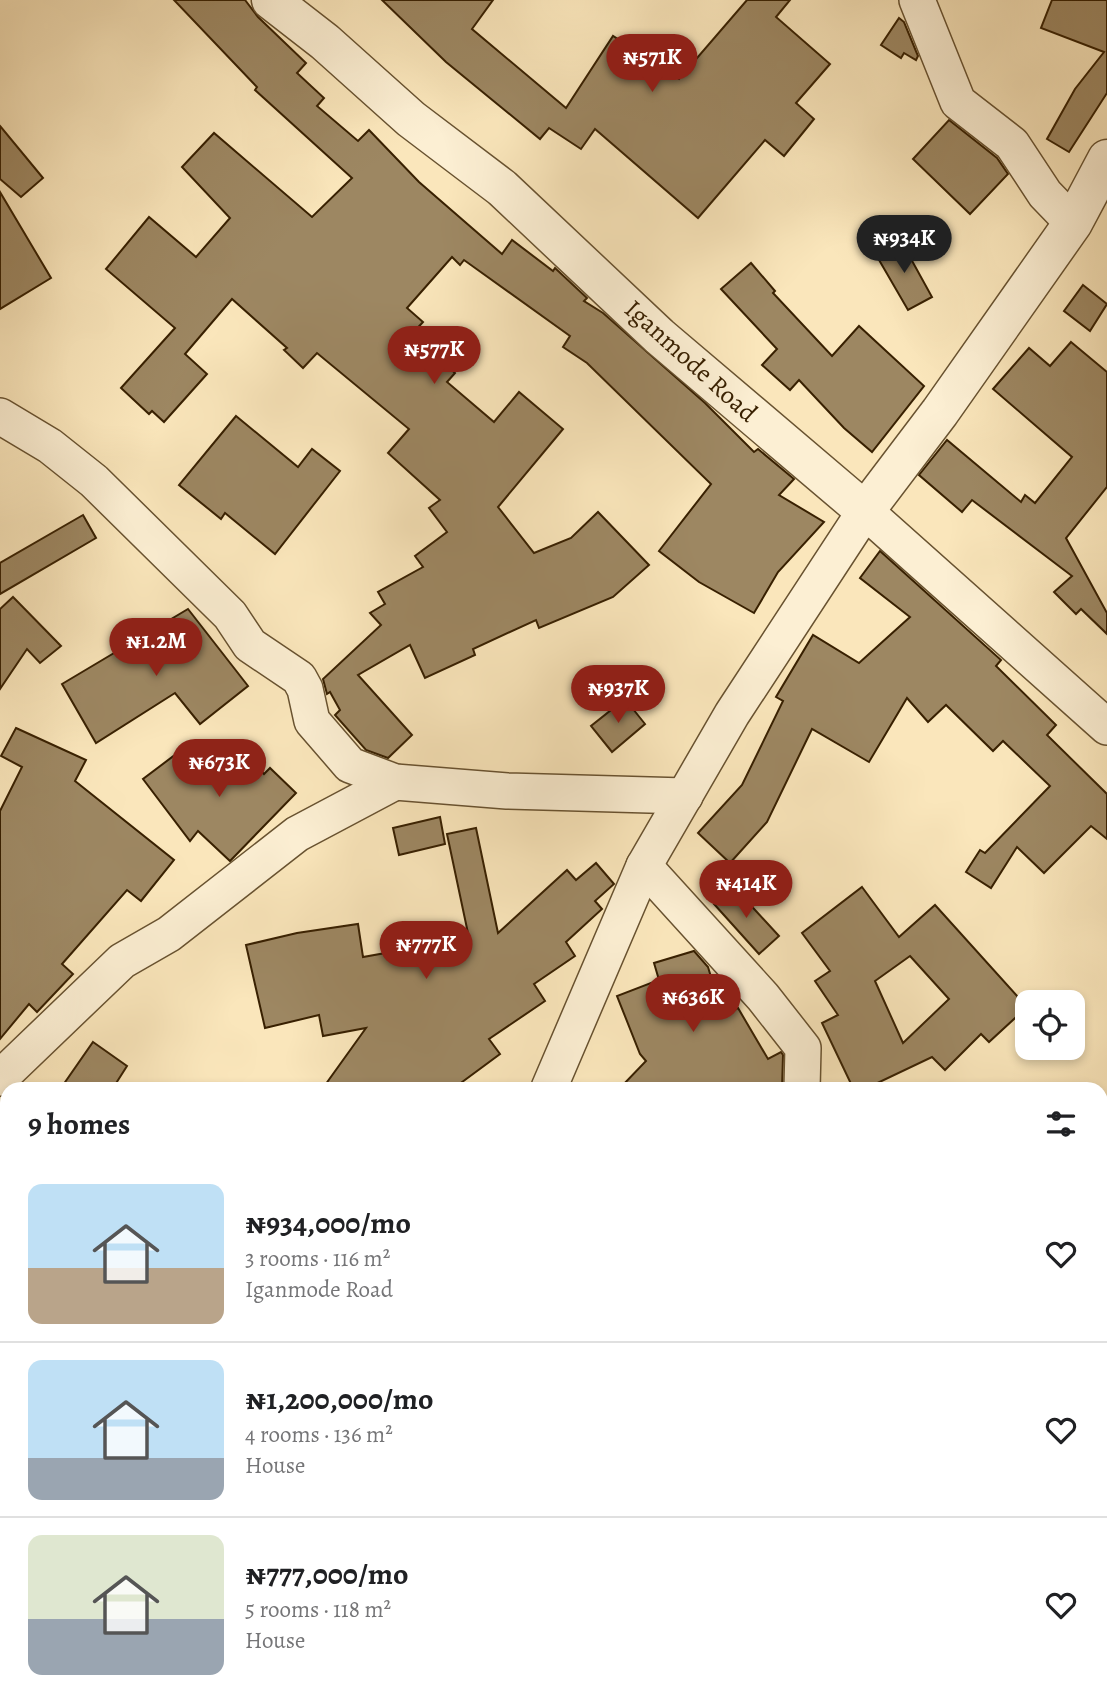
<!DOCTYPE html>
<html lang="en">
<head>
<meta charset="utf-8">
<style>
  :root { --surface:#fff; --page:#f2f2f2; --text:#202124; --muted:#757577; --line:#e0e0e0; --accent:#8f2418 }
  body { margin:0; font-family:Alegreya,serif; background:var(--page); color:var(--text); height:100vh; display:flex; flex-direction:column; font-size:26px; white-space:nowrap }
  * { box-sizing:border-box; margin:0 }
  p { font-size:23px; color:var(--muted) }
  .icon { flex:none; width:38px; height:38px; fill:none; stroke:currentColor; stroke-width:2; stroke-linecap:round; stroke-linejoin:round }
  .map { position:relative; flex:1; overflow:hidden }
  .side { position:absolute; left:0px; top:1082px; width:1108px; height:625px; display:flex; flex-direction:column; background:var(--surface); border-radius:21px 21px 0 0; box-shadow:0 4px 10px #0003 }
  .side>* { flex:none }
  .fabs { position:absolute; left:1015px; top:990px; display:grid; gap:14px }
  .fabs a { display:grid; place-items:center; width:70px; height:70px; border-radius:14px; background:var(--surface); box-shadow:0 4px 10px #0003; font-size:35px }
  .price { position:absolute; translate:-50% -60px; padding:0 16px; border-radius:24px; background:var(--accent); color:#fff; font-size:23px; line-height:46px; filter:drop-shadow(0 2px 4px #0008) }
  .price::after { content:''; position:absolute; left:50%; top:42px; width:21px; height:16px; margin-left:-10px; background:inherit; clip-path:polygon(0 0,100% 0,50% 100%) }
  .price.selected { background:#222; color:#fff }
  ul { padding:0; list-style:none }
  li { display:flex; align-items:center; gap:21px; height:175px; padding:0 28px }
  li+li { border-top:2px solid var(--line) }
  li span { display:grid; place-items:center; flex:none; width:196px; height:140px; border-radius:14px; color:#555 }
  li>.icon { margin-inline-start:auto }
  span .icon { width:84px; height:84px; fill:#fffc; stroke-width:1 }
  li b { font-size:30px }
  h2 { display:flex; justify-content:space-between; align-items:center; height:84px; padding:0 28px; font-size:30px }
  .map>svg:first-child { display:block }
  .building { fill:#9d8762; stroke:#382001; stroke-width:2; fill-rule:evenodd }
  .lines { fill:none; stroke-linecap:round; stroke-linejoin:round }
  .minor-casing { stroke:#685230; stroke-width:38 }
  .tertiary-casing { stroke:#685230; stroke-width:41 }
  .minor { stroke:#fcefd3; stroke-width:35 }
  .tertiary { stroke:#fcefd3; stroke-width:38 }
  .labels { text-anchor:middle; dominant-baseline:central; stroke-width:5; stroke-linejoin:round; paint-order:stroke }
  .street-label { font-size:26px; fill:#382001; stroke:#fcefd3 }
</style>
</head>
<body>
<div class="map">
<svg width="1107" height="1706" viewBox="0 0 1107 1706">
  <rect width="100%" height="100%" fill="#fae6bb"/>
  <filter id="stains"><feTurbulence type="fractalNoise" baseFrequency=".00286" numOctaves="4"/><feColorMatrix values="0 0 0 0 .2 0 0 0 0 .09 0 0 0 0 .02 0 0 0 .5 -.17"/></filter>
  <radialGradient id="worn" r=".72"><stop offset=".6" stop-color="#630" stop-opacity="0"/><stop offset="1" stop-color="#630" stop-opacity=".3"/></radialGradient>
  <g class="building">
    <path d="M174,0h71l13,17 48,46 -9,10 27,25 -7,8 41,35 11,-11 50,52 83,72 10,-14 41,31 2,-3 32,30 -3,3 19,12 102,90 49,49 4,-3 36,30 -15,16 45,27 -46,50 -24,41 -55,-31 -40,-31 52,-67 -124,-121 -24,-16 7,-11 -106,-76 -4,5 -8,-8 -45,51 16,14 -11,12 43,39 -8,9 47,40 25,-30 44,37 -65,78 36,46 37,-15 27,-26 51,53 -36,32 -74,31 -3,-8 -63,29 2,6 -50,23 -15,-33 -52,30 54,60 -24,23 -22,-8 -31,-35 5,-5 -10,-18 -3,2 -4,-15 58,-54 -11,-12 15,-9 -7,-12 45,-25 -8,-11 32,-24 -18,-24 11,-8 -52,-47 21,-24 -92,-76 -14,15 -19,-18 3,-2 -55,-49 -47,55 22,20 -43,48 -12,-11 -3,3 -28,-26 54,-60 -69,-59 43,-52 47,40 34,-39 -48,-51 32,-34 98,84 40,-39 -97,-88 2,-3z"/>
    <path d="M382,0h111l-21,29 94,79 47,-72 66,43 68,-79h43l-14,17 54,47 -34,39 18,16 -30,37 -19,-16 -67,78 -103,-89 -14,20 -32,-21 -9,11 -94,-77z"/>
    <path d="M1052,0h55v93l-38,59 -22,-13 28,-50 29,-37 -63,-24z"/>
    <path d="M899,18l5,4 14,34 -2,4 -12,-7 -3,5 -20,-13z"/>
    <path d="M949,120l48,38 11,16 -38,40 -57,-55z"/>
    <path d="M0,126l43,52 -22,19 -21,-18z"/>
    <path d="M0,192l51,86 -51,31z"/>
    <path d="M900,239l32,58 -24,13 -33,-57z"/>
    <path d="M751,263l24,28 -2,2 59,63 27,-30 65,60 -52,66 -28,-24 -45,-48 -9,10 -28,-25 15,-16 -56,-60z"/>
    <path d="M1083,285l24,19 -17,27 -26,-20z"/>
    <path d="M1071,342l36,30v115l-41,51 41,75v21l-26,-25 -5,5 -22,-22 18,-16 -100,-76 -10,12 -43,-37 28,-35 74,62 4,-7 10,8 37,-46 -79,-68 36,-41 21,18z"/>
    <path d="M236,416l62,51 14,-18 28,22 -65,83 -50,-41 -4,6 -42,-34z"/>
    <path d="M83,515l13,23 -96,56v-31z"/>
    <path d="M880,551l121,109 -5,6 60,59 -9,10 60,59v45l-16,-13 -47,47 -27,-26 -26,41 -25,-16 14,-22 5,3 65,-67 -47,-45 -10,10 -47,-46 -18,17 -21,-24 -38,64 -57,-33 -45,93 -37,41 -32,-30 44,-48 41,-84 -7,-4 37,-62 46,28 51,-46 -50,-39z"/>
    <path d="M13,597l48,49 -21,17 -13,-14 -27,40v-80z"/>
    <path d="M188,609l60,77 -48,38 -25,-31 -79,50 -34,-59z"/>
    <path d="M625,699l20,25 -33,28 -21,-26z"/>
    <path d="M16,728l70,32 -11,21 99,79 -33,41 -14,-11 -65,74 11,10 -36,38 -8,-8 -29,35v-228l22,-44 -21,-11z"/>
    <path d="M188,745l26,36 30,-28 20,21 6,-6 26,25 -66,68 -32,-30 -8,10 -47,-62z"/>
    <path d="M440,817l5,27 -46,11 -6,-27z"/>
    <path d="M476,828l22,105 69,-63 9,10 20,-17 18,21 -19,17 7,8 -36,33 9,14 -41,28 11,17 -56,38 11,15 -46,34h-131l43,-60 -43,8 -4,-21 -54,13 -19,-83 51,-12 61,-9 5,33 106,-19 -22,-104z"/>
    <path d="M733,886l46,50 -20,18 -45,-50z"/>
    <path d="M862,887l37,50 36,-32 92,102 -38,35 -8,-8 -36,36 -13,-13 -65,31h-14l-31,-65 16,-8 -23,-34 15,-10 -28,-38zM910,956l39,43 -46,44 -28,-62z"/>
    <path d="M694,951l14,16 15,50 15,-9 30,51 13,-7 2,3 -1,33h-162l26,-27 -6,-7 -23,-58 42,-16 -5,-17z"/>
    <path d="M93,1042l34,24 -14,22h-52z"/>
  </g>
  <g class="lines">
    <defs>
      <g id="minor">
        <path d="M917,0l41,102 54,42 33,50 28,29"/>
        <path d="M0,416l50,30 44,35 136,134 20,30 49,33 6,11 7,32 38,44 45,17 112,9 178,5"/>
        <path d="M644,866l119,131 40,51 -1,40"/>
        <path d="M0,1078l122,-117 47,-27 128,-100 98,-52"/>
        <path d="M549,1088l95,-222 88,-152 133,-203 242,216"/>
        <path d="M0,1177l7,8"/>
        <path d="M1101,1282l6,-6"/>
        <path d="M0,1519l7,-10"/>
        <path d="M1101,1651l6,8"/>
        <path d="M236,1706l4,-7"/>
      </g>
      <path id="tertiary" d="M271,0l54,42 86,77 91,69 157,148 206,175 75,-99 133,-189 34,-64"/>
    </defs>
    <use href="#minor" class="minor-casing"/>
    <use href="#tertiary" class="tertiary-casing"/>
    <use href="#minor" class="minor"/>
    <use href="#tertiary" class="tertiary"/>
  </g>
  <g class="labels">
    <g class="street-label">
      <text transform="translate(691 361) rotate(42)">Iganmode Road</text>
    </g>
  </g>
  <rect width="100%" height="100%" filter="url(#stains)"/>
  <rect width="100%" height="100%" fill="url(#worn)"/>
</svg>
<div class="fabs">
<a><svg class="icon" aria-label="locate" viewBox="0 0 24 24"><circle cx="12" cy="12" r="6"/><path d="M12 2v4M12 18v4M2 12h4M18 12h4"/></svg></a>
</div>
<b class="price" style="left:652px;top:94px">₦571K</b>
<b class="price selected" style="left:904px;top:275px">₦934K</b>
<b class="price" style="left:434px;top:386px">₦577K</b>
<b class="price" style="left:156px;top:678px">₦1.2M</b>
<b class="price" style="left:618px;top:725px">₦937K</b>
<b class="price" style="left:219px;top:799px">₦673K</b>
<b class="price" style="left:746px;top:920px">₦414K</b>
<b class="price" style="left:426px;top:981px">₦777K</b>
<b class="price" style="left:693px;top:1034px">₦636K</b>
<section class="side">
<h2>9 homes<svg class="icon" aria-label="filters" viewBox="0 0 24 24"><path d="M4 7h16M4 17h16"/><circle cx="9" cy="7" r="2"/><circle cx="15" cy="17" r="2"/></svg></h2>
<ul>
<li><span style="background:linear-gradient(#bfe0f5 60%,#b9a48a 0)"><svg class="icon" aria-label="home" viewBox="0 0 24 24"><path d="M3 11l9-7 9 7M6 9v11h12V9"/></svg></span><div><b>₦934,000/mo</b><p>3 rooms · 116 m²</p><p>Iganmode Road</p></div><svg class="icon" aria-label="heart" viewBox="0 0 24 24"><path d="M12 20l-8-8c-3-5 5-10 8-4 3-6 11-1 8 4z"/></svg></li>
<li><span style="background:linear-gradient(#bfe0f5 70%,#9aa5b1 0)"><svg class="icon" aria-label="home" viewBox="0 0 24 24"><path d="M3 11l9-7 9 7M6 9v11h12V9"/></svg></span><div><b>₦1,200,000/mo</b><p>4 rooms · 136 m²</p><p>House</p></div><svg class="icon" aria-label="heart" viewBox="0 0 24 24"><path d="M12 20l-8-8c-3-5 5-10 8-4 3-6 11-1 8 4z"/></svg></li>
<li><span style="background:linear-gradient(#dfe7d0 60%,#9aa5b1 0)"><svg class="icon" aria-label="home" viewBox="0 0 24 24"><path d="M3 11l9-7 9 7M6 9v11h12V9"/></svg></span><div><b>₦777,000/mo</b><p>5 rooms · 118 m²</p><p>House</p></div><svg class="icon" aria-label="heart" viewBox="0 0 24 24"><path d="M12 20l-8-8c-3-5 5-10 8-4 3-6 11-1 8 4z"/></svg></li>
</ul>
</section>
</div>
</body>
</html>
